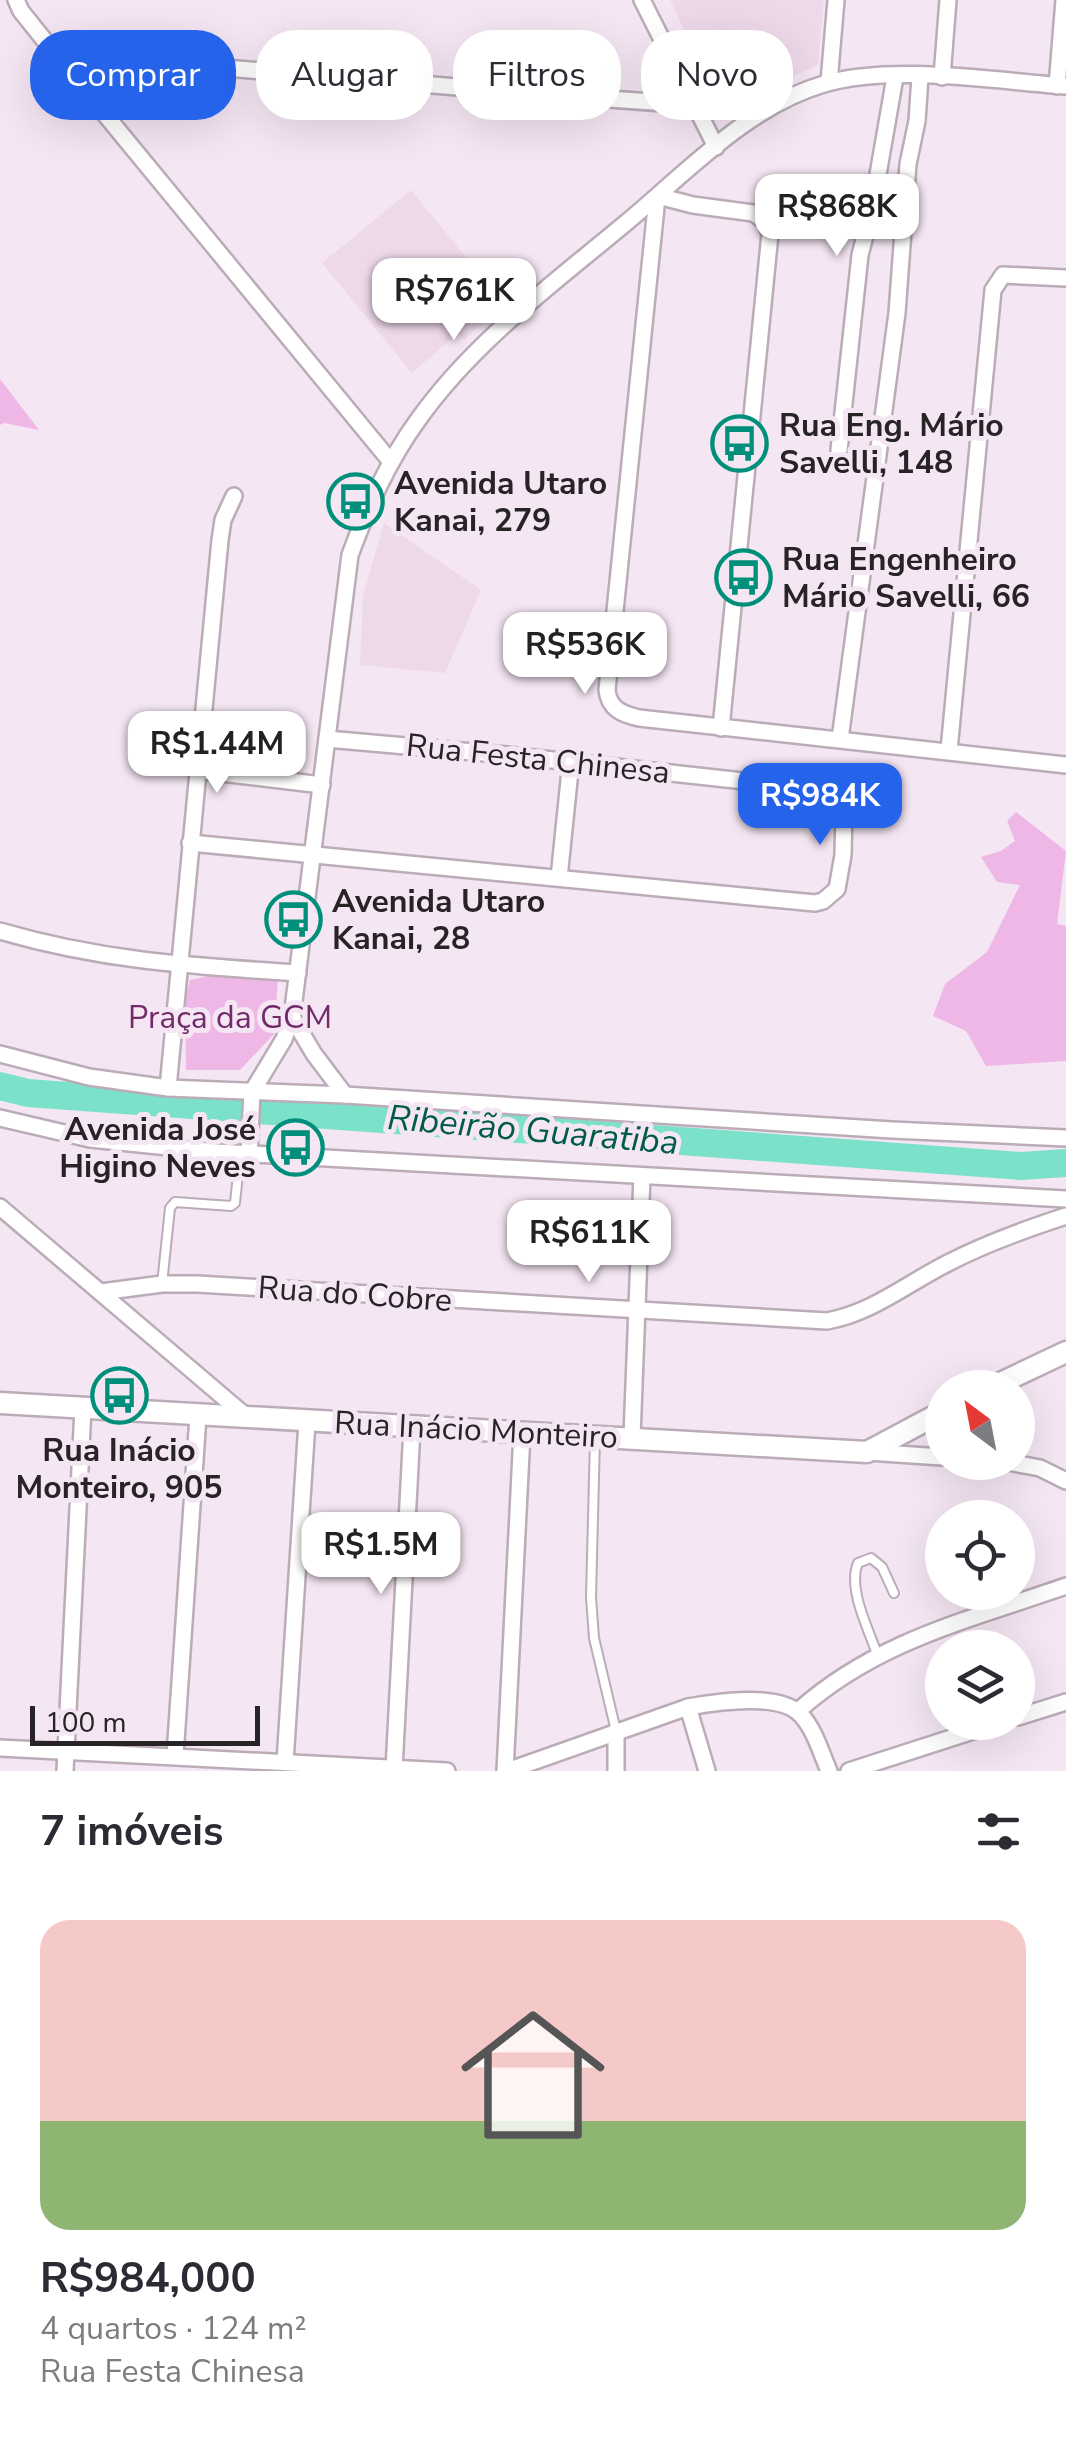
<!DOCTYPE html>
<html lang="pt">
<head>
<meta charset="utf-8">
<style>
  :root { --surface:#fff; --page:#f7f7f7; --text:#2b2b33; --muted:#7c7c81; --accent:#2563eb }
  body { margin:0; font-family:"Nunito Sans",sans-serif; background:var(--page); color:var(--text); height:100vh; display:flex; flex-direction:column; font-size:38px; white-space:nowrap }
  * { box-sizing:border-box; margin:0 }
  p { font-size:32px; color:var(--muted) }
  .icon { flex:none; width:55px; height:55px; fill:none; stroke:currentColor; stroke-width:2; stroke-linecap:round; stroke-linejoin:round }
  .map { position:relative; height:1771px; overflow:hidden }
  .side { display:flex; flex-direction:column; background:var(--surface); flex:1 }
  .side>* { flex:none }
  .top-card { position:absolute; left:30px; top:30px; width:1008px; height:90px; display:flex; gap:20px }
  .needle { width:65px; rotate:328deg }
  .controls { position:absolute; left:925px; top:1370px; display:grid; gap:20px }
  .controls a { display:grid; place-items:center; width:110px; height:110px; border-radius:50%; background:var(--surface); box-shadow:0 10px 40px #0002; font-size:50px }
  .scale { position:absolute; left:30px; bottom:25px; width:230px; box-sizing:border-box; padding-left:10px; border:5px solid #282327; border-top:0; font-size:28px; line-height:35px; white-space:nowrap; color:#282327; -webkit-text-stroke:8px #f5e6f3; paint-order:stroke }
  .price { position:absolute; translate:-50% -85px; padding:0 22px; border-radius:20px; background:#fff; color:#222; font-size:32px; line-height:65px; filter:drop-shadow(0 2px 5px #0008) }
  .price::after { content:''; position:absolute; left:50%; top:60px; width:30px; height:22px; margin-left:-15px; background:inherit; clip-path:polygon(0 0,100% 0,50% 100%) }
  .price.current { background:var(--accent); color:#fff }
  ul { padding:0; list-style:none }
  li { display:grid; align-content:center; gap:20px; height:530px; padding:0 40px }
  li span { display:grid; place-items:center; height:310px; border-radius:30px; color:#555 }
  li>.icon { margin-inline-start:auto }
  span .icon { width:180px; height:180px; fill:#fffc; stroke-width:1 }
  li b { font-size:42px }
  h2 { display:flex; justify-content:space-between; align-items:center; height:120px; padding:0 40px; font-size:42px }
  .tag { padding:0 35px; border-radius:40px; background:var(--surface); box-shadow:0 10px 40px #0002; font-size:35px; line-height:90px }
  .tag.current { background:var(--accent); color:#fff }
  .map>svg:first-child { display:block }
  .built { fill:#eed9ea }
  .green { fill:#efb7e6 }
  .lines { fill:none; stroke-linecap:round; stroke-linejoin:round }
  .river { stroke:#7ce1ca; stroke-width:28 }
  .lane-casing { stroke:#bbacb8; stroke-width:12 }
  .street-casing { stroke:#bbacb8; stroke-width:20 }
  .secondary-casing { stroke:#bbacb8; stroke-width:25 }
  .lane { stroke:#fff; stroke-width:8 }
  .street { stroke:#fff; stroke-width:15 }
  .secondary { stroke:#fff; stroke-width:20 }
  .labels { text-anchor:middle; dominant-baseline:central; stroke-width:10; stroke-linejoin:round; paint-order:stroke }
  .poi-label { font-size:32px; font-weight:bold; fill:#282327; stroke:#f5e6f3; text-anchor:start }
  .street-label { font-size:32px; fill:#282327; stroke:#f5e6f3 }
  .park-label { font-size:32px; fill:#722a6b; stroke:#f5e6f3 }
  .water-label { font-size:35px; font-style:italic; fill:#005b4c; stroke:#f5e6f3 }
</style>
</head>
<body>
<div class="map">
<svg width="1066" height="1771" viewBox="0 0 1066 1771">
  <rect width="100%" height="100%" fill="#f5e6f3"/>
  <g class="built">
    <path d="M670,0h154l-6,65 -75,35 -19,16 -13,-1 -6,-11 5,-17z"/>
    <path d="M411,190l94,115 -41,34 -6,-6 -46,40 -90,-110z"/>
    <path d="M384,523l97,67 -36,83 -85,-8 3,-69z"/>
  </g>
  <g class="green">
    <path d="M0,379l39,51 -35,-7 -4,2z"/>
    <path d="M1016,812l50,39 -9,73 9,2v135l-80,5 -20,-35 -33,-15 12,-32 42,-32 33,-67 -23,-3 -16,-25 20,-6 14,-10 -8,-20z"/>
    <path d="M225,972l53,8 -4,54 -34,36h-54l-1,-70 5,-20z"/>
  </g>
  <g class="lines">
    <path class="river" d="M0,1086l28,7 993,73 45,-3"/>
    <defs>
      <g id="lane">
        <path d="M162,1284l8,-76 5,-6 56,4 4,-3 5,-49"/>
        <path d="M595,1438l-4,159 3,41 22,93"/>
        <path d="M877,1654c-8,-24 -30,-66 -19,-91l13,-5 11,9 12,26"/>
      </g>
      <g id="street">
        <path d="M16,0l5,11 36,45 334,406"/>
        <path d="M642,0l74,147"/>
        <path d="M57,56c212,13 424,35 636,49"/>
        <path d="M942,77l6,-77"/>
        <path d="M829,82l7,-82"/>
        <path d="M1057,86l7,-86"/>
        <path d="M658,196l35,9 60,8 12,8 5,13 -49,494"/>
        <path d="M657,197l-50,493c2,19 15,24 32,28l427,47"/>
        <path d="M839,450l21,-195 12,-46 23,-132"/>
        <path d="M840,739l57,-426 11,-149 9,-43 3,-44"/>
        <path d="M949,750l44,-460 10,-15 63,3"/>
        <path d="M196,770l126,15"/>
        <path d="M190,843l625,60 8,-2 14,-12 6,-34 1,-46 -9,-15 -9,-4 -319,-35 -180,-16"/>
        <path d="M559,878l12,-117"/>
        <path d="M0,931c102,30 193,35 298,42"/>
        <path d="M292,1017l22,37 31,41"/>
        <path d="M0,1054l89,23 79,11 177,7 547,35 174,8"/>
        <path d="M168,1088l52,-548 3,-20 11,-24"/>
        <path d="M0,1118l90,21 127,13 849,47"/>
        <path d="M249,1155l3,-63 32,-53 8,-22 58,-462c18,-48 38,-94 68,-135 55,-78 136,-137 209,-198 59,-49 121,-116 197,-138 68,-20 171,-3 242,2"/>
        <path d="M0,1207l248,211"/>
        <path d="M101,1292l61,-8h35l630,37c45,-8 81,-38 121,-58 38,-20 78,-34 118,-47"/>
        <path d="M632,1437l10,-261"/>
        <path d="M867,1452l75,5"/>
        <path d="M1008,1462l32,6 26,13"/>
        <path d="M688,1707l19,64"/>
        <path d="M798,1711c78,-70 171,-91 268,-125"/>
        <path d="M1018,1717l48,-15"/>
        <path d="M616,1731v40"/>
        <path d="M0,1748l447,23"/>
        <path d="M175,1756l23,-340"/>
        <path d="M285,1762l22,-340"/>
        <path d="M394,1769l18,-341"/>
        <path d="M65,1771l18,-363"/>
        <path d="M505,1771l17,-338"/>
        <path d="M507,1771l181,-64c29,-5 92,-15 113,8 14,15 20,38 28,56"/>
        <path d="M849,1771l152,-49"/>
      </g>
      <g id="secondary">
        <path d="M990,1388l76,-36"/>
        <path d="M0,1403l867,49 75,-40"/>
      </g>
    </defs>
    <use href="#lane" class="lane-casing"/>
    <use href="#street" class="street-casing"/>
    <use href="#secondary" class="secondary-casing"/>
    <use href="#lane" class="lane"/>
    <use href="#street" class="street"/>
    <use href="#secondary" class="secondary"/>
  </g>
  <defs>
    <symbol id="bus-ring" viewBox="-11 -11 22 22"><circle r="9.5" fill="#f5e6f3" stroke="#008f7a" stroke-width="1.5"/><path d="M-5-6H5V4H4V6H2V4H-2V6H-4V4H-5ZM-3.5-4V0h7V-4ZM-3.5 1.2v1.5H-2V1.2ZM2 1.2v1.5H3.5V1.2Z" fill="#008f7a"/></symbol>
  </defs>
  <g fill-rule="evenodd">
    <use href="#bus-ring" x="708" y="412" width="63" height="63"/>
    <use href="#bus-ring" x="324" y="470" width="63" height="63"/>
    <use href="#bus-ring" x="712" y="546" width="63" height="63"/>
    <use href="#bus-ring" x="262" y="888" width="63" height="63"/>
    <use href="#bus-ring" x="264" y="1116" width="63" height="63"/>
    <use href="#bus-ring" x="88" y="1364" width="63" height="63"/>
  </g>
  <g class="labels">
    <g class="poi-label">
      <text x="779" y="425">Rua Eng. Mário<tspan x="779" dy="37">Savelli, 148</tspan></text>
      <text x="394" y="483">Avenida Utaro<tspan x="394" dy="37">Kanai, 279</tspan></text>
      <text x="782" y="559">Rua Engenheiro<tspan x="782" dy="37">Mário Savelli, 66</tspan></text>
      <text x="332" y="901">Avenida Utaro<tspan x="332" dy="37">Kanai, 28</tspan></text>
      <text x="256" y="1129" text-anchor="end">Avenida José<tspan x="256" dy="37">Higino Neves</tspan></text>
      <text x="119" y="1450" text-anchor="middle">Rua Inácio<tspan x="119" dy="37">Monteiro, 905</tspan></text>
    </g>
    <g class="street-label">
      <text transform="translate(538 759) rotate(6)">Rua Festa Chinesa</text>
      <text transform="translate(355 1294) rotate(4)">Rua do Cobre</text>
      <text transform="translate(476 1430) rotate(3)">Rua Inácio Monteiro</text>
    </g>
    <g class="park-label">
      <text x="230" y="1017">Praça da GCM</text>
    </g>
    <g class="water-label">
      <text transform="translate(533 1130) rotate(5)">Ribeirão Guaratiba</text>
    </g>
  </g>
</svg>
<div class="controls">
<a><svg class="needle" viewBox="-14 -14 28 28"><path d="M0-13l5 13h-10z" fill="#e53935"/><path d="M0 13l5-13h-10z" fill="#7c7c81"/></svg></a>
<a><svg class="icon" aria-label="locate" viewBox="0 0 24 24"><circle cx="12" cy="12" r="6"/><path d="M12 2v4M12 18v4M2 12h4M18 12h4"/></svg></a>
<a><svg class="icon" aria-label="layers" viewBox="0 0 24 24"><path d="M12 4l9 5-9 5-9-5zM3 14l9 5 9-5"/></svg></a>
</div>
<div class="scale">100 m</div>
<b class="price" style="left:837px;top:259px">R$868K</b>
<b class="price" style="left:454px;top:343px">R$761K</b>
<b class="price" style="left:585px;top:697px">R$536K</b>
<b class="price" style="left:217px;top:796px">R$1.44M</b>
<b class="price current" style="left:820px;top:848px">R$984K</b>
<b class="price" style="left:589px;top:1285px">R$611K</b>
<b class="price" style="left:381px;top:1597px">R$1.5M</b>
<div class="top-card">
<a class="tag current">Comprar</a>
<a class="tag">Alugar</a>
<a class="tag">Filtros</a>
<a class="tag">Novo</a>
</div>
</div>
<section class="side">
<h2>7 imóveis<svg class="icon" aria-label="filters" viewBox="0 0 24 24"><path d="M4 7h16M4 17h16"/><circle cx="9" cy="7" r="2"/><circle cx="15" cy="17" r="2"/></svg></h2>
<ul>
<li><span style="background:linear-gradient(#f6c9c9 65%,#8fb573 0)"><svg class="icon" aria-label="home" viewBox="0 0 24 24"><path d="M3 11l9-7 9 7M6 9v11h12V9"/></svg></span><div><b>R$984,000</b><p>4 quartos · 124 m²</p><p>Rua Festa Chinesa</p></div></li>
</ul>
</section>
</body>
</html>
